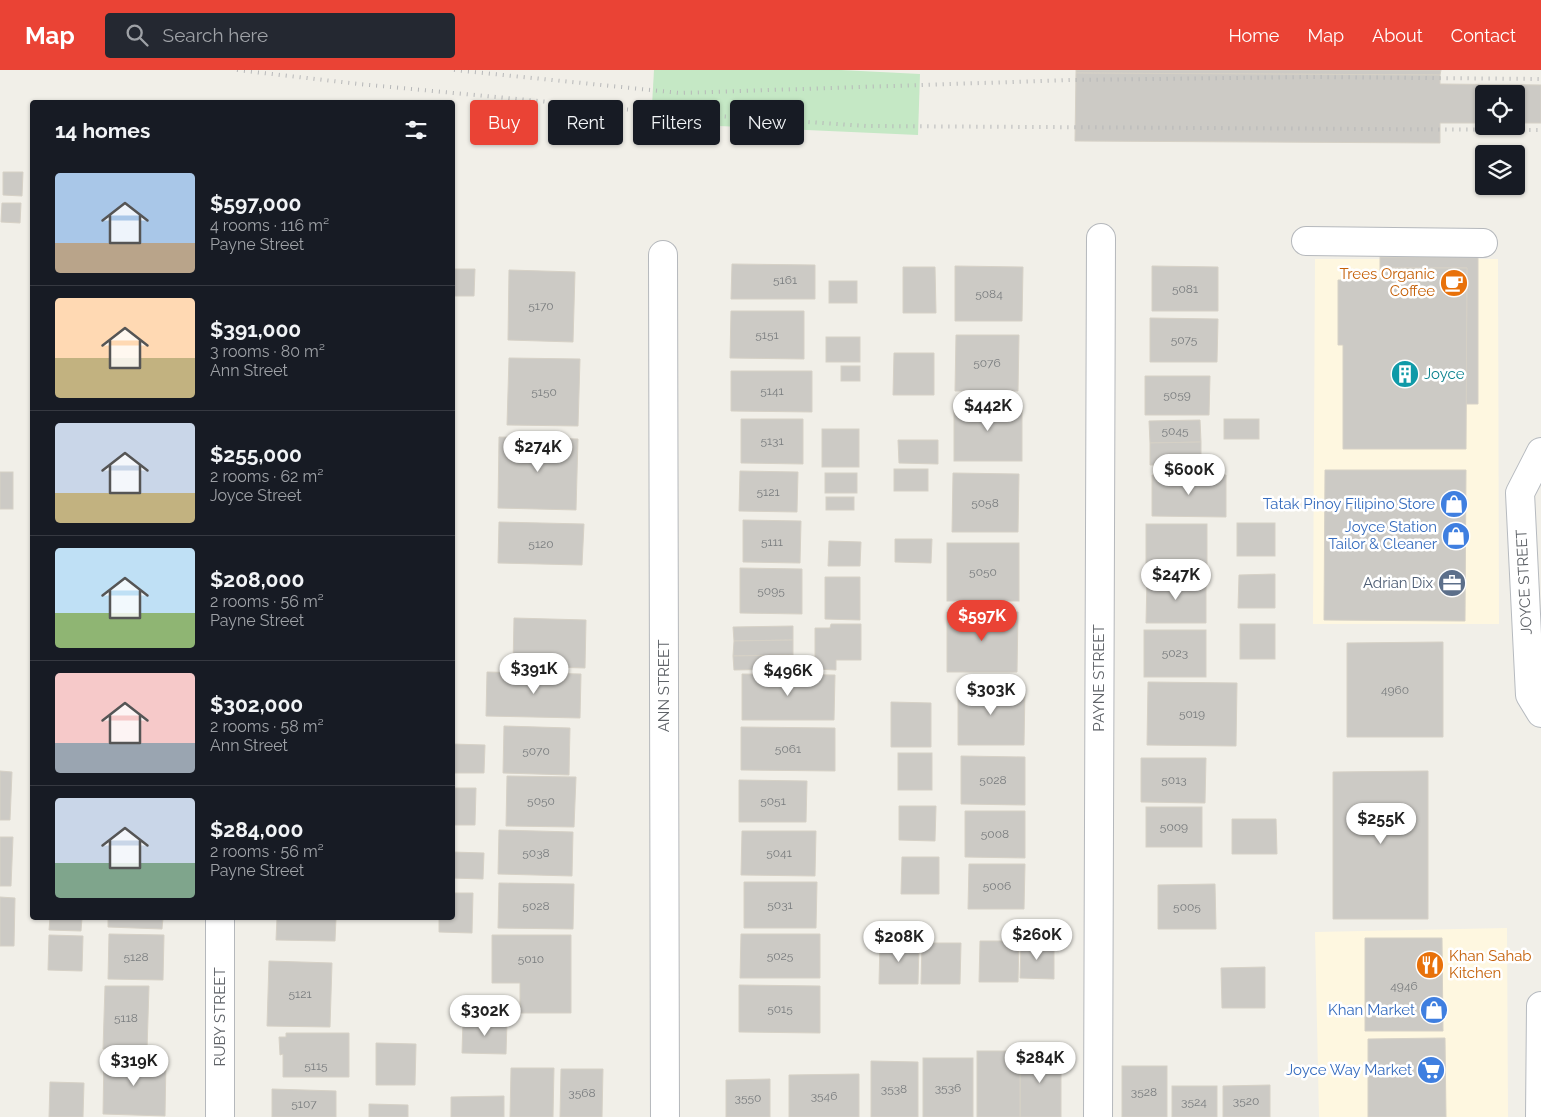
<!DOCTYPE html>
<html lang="en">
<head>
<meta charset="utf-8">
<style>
  :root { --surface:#171b24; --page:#242831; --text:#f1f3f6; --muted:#9ea1a6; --line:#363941; --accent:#ea4335 }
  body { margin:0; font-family:Raleway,sans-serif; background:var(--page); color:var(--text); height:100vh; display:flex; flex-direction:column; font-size:19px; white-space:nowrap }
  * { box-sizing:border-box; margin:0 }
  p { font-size:16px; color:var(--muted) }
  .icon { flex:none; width:28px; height:28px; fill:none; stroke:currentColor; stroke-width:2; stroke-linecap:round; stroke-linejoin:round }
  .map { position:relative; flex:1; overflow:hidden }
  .drawer { position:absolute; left:30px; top:30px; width:425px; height:820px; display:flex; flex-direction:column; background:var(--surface); border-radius:5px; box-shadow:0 1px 4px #0004 }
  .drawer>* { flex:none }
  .banner { position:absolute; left:470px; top:30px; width:475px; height:45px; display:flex; gap:10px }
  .buttons { position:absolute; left:1475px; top:15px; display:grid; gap:10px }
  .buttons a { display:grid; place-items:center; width:50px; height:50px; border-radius:5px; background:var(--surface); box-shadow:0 1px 4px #0004; font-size:25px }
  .price { position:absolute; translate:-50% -42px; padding:0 11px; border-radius:18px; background:#fff; color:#222; font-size:16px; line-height:32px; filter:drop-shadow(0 1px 2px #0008) }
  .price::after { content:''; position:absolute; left:50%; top:30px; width:15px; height:11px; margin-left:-8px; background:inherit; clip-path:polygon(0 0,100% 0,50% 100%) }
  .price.active { background:var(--accent); color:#fff }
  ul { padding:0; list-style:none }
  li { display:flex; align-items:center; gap:15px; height:125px; padding:0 25px }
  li+li { border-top:1px solid var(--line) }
  li span { display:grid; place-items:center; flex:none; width:140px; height:100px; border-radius:5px; color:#555 }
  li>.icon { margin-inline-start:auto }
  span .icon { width:60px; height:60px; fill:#fffc; stroke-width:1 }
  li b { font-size:21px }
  h2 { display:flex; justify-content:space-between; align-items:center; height:60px; padding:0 25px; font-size:21px }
  .tag { padding:0 18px; border-radius:5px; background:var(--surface); box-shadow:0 1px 4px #0004; font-size:18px; line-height:45px }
  .tag.active { background:var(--accent); color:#fff }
  header { display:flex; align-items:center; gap:30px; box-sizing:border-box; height:70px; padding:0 25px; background:var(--accent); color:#fff }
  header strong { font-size:24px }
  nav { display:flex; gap:28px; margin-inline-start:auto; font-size:18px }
  .search { width:350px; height:45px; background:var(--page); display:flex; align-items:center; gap:12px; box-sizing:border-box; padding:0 18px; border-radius:5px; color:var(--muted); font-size:19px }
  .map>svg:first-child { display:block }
  .commercial { fill:#fef7e0 }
  .green { fill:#c5e8c5 }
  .building { fill:#cccac5; stroke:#d6d1c6 }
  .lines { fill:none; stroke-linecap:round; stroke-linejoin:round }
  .street-casing { stroke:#b5b8bc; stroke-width:30 }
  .secondary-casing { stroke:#b6babf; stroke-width:30 }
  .street { stroke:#fff; stroke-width:28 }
  .secondary { stroke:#fff; stroke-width:28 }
  .rail { stroke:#b6b7b8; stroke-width:4; stroke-dasharray:1 6; stroke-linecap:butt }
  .labels { text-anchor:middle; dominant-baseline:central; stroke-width:5; stroke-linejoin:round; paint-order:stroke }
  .number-label { font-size:12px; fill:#7a7d7f }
  .food-label { font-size:15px; fill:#c56008; stroke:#fff; text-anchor:end }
  .culture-label { font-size:15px; fill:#0d838f; stroke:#fff; text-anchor:start }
  .shop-label { font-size:15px; fill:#366cbe; stroke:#fff; text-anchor:end }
  .street-label { font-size:15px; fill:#5f6368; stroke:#fff }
  .service-label { font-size:15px; fill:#4e5e75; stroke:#fff; text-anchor:end }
</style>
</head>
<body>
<header>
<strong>Map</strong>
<div class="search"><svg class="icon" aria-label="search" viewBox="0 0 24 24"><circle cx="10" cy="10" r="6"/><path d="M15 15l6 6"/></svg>Search here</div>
<nav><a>Home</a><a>Map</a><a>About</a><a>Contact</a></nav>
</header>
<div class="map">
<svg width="1541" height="1047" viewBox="0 0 1541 1047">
  <rect width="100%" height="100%" fill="#f1efe8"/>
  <g class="commercial">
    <path d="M1315,189h183l1,365h-186z"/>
    <path d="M1507,858l1,189h-189l-4,-185z"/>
  </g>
  <path class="green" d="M654,0h187l79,4 -2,61 -267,-12z"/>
  <g class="building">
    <path d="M1076,0h365l-1,5 -364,-2z"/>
    <path d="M1076,3l364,2v9l101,1v38h-25v-29h-32v29h-44v20l-365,-2z"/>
    <path d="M3,102h20l-1,24 -19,-1z"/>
    <path d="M2,133h19l-1,20 -19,-1z"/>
    <path d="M1380,187h98v147h-12l1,-136h-87z"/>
    <path d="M732,194l83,1v34h-84z"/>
    <path d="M955,196l68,1 -1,54h-67z"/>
    <path d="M1152,196l66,1v44h-66z"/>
    <path d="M903,197h32l1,46h-33z"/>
    <path d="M1380,198h87l-1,181h-123v-104h-5v-65h42z"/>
    <path d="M454,199h21l-1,27h-21z"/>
    <path d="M509,200l66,2 -2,70 -65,-2z"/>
    <rect x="829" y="211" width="28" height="22"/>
    <path d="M731,241h73v48l-74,-1z"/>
    <path d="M1150,248l68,1 -1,43h-67z"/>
    <path d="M956,265h63l-1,56h-63z"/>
    <rect x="826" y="267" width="34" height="25"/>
    <path d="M894,283h40v42h-41z"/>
    <path d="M509,288l71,1 -2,67 -71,-1z"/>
    <rect x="841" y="296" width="19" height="15"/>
    <path d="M731,301h81v41l-81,-1z"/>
    <path d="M1145,306h65l-1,39h-64z"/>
    <rect x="954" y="334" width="68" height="57"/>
    <path d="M741,349h62v45l-62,-1z"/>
    <rect x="1224" y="349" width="35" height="20"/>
    <path d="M1200,350l1,22 -51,1 -1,-22z"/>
    <rect x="822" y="359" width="37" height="38"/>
    <path d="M499,367l79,2 -2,71 -78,-2z"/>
    <path d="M898,370h40v24l-39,-1z"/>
    <path d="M1201,372v22l-51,1v-22z"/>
    <rect x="894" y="399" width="34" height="22"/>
    <path d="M1325,400h141l-1,151 -141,-1z"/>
    <path d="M740,401l58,1 -1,40 -58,-1z"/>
    <rect x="0" y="402" width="13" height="37"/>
    <rect x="825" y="403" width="32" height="20"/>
    <path d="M953,403l66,1 -1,58h-66z"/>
    <path d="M1152,405h74v42l-74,-1z"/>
    <rect x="826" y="427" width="28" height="13"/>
    <path d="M743,450l58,1 -1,42 -57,-1z"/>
    <path d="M499,452l85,2 -2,41 -84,-2z"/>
    <rect x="1237" y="453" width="38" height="33"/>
    <rect x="1146" y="454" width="61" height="48"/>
    <path d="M895,469h37l-1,24 -36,-1z"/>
    <path d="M829,471l32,1 -1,24h-32z"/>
    <rect x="947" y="473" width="72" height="58"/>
    <path d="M740,498l62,1v45l-62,-1z"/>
    <path d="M1275,504v34h-37l1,-33z"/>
    <path d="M825,507h35v43l-35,-1z"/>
    <path d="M1147,509h59v44h-60z"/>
    <path d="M947,542h71l-1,60h-70z"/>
    <path d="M514,548l72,2 -1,48 -72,-2z"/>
    <path d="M831,554h30v36h-25v10l-21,-1v-41h15z"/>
    <rect x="1240" y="554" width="35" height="35"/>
    <path d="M793,556v14l-59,1 -1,-14z"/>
    <rect x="1144" y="560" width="62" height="47"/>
    <path d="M793,570v15l-60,1 1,-15z"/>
    <path d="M1443,572v95h-96v-94z"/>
    <path d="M793,585v14l-59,1 -1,-14z"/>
    <path d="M487,602l94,2 -1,44 -94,-2z"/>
    <path d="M742,604l93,1 -1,45h-92z"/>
    <path d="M1148,612l89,1 -1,63 -89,-1z"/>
    <path d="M958,618h67l-1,57h-66z"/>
    <path d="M891,632l40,1v44h-40z"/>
    <path d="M504,656l66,2 -1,47 -66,-2z"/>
    <path d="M741,657l94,1v43l-94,-1z"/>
    <path d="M452,674l33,1 -1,28h-32z"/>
    <rect x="898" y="683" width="34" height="37"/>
    <path d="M961,686l64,1v48l-64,-1z"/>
    <path d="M1141,688h65l-1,45 -64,-1z"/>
    <path d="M0,701l12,1 -2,48h-10z"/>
    <path d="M1428,701v148h-95v-147z"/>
    <path d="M507,706l69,1 -2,50 -68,-1z"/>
    <path d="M739,710l68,1 -1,41h-67z"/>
    <path d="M452,718h24l-1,37h-23z"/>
    <path d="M899,736h37l-1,35 -36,-1z"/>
    <rect x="1146" y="737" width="56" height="40"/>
    <path d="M965,741h60v47l-60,-1z"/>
    <path d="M1232,749h44l1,35h-45z"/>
    <path d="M499,760l74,2 -1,44 -74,-2z"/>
    <path d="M742,761h74l-1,45 -74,-1z"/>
    <path d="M0,767h13l-2,49h-11z"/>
    <path d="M452,782l32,1 -1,26 -31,-1z"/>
    <path d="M902,787h37v37h-38z"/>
    <path d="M969,794h56l-1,45h-56z"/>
    <path d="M744,812h73l-1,46h-72z"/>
    <path d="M499,813l75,1 -1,45 -75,-1z"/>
    <path d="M1215,814l1,45h-58v-44z"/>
    <path d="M452,823h21l-1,40 -33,-1v-14h13z"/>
    <path d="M0,827l15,1 -1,48h-14z"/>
    <path d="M50,848h32l-1,13 -32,-1z"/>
    <path d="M108,848h55l-1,11 -54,-2z"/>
    <path d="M277,848h59l-1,23 -59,-1z"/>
    <path d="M109,864l55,1 -1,45 -55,-1z"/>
    <path d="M741,864h79v44h-80z"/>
    <path d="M49,865l34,1 -1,35 -34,-1z"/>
    <path d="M492,865h79v78h-51v-30h-28z"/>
    <path d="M1365,868h77l1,93h-78z"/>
    <path d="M980,871h39l-1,41h-39z"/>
    <path d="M880,872l39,1 -1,41h-39z"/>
    <path d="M922,873h39l-1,41h-39z"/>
    <path d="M1021,873l33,1v35l-34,-1z"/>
    <path d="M269,891l63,2 -2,64 -63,-1z"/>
    <path d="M1265,897v41h-43l-1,-40z"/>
    <path d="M739,915l81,1v47l-81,-1z"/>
    <path d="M105,916h44l-2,64 -44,-1z"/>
    <path d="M463,950l44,1 -1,33 -44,-1z"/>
    <path d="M286,963h63v44h-66v-23l-3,1 -1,-18h7z"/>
    <path d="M1445,968l1,79h-78v-78z"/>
    <path d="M376,973l40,1 -1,41h-39z"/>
    <rect x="1020" y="980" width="41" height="67"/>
    <rect x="977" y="981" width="43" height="66"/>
    <path d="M104,987l62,2 -1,57 -62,-2z"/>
    <rect x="923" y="988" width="50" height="59"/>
    <path d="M871,991l47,1v55h-47z"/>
    <rect x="1122" y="996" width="45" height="51"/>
    <path d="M511,998h43l-1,49h-43z"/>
    <path d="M561,999h42l-1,48h-42z"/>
    <path d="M859,1004v43h-70v-42z"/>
    <path d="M770,1009v38h-44v-37z"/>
    <path d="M50,1012l34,1 -1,34h-34z"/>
    <path d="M1270,1015v32h-47v-31z"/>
    <rect x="1172" y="1016" width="45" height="31"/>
    <path d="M272,1019l64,2v26h-64z"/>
    <path d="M504,1026v21h-53v-20z"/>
    <path d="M369,1034l39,1v12h-39z"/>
  </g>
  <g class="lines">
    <defs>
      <g id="street">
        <path d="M1306,171l177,2"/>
        <path d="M663,185l2,862"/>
        <path d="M220,1047v-199"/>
        <path d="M1098,1047l3,-879"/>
      </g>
      <g id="secondary">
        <path d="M1541,382l-21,41 10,202 11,18"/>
        <path d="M1540,1047l1,-111"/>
      </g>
    </defs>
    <use href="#street" class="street-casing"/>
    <use href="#secondary" class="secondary-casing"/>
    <use href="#street" class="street"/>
    <use href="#secondary" class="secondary"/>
    <g class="rail">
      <path d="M237,0l122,14 285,27 223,15 674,4"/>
      <path d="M454,0l226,23 392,-13 238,-3 231,2"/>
    </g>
  </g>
  <defs>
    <symbol id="cafe-disc" viewBox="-11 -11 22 22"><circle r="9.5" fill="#e8710a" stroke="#fff"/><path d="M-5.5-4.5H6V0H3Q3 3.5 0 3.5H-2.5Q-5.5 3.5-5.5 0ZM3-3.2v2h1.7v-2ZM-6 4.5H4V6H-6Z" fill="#fff"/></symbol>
    <symbol id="building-disc" viewBox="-11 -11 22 22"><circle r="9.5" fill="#0f9aa8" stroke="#fff"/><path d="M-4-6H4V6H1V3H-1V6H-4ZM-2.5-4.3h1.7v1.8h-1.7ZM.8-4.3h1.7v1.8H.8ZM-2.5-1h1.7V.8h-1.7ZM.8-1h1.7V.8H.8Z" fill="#fff"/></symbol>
    <symbol id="shop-disc" viewBox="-11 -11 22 22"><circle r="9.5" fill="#3f7fe0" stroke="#fff"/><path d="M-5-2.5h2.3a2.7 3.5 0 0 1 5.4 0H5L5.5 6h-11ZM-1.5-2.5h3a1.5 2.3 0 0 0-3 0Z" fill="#fff"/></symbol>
    <symbol id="office-disc" viewBox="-11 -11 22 22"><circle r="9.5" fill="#5c6f8a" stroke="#fff"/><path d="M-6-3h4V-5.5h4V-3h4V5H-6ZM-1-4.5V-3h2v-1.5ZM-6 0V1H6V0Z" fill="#fff"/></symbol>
    <symbol id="restaurant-disc" viewBox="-11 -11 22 22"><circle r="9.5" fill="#e8710a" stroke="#fff"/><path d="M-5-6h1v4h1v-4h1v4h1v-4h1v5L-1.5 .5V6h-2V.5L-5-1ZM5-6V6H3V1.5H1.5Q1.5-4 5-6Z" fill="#fff"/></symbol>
    <symbol id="supermarket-disc" viewBox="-11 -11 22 22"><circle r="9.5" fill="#3f7fe0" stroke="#fff"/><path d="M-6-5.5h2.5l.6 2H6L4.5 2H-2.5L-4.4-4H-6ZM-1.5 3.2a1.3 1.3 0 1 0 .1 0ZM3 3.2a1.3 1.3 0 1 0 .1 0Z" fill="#fff"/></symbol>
  </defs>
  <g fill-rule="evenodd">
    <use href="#cafe-disc" x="1438" y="197" width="32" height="32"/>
    <use href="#building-disc" x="1389" y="288" width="32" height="32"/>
    <use href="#shop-disc" x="1438" y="418" width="32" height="32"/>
    <use href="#shop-disc" x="1440" y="450" width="32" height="32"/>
    <use href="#office-disc" x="1436" y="497" width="32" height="32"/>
    <use href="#restaurant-disc" x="1414" y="879" width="32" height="32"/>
    <use href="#shop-disc" x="1418" y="924" width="32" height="32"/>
    <use href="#supermarket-disc" x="1415" y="984" width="32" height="32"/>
  </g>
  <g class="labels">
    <g class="number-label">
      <text x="785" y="210">5161</text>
      <text x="1185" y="219">5081</text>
      <text x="989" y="224">5084</text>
      <text x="541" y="236">5170</text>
      <text x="767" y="265">5151</text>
      <text x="1184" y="270">5075</text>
      <text x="987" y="293">5076</text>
      <text x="772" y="321">5141</text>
      <text x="544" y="322">5150</text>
      <text x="1177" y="325">5059</text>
      <text x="1175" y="361">5045</text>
      <text x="772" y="371">5131</text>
      <text x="768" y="422">5121</text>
      <text x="985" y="433">5058</text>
      <text x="772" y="472">5111</text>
      <text x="541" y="474">5120</text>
      <text x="983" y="502">5050</text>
      <text x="771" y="521">5095</text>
      <text x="1175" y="583">5023</text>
      <text x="1395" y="620">4960</text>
      <text x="1192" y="644">5019</text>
      <text x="788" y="679">5061</text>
      <text x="536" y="681">5070</text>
      <text x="993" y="710">5028</text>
      <text x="1174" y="710">5013</text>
      <text x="541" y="731">5050</text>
      <text x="773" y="731">5051</text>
      <text x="1174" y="757">5009</text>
      <text x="995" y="764">5008</text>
      <text x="536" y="783">5038</text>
      <text x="779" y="783">5041</text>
      <text x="997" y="816">5006</text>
      <text x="780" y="835">5031</text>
      <text x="536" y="836">5028</text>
      <text x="1187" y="837">5005</text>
      <text x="780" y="886">5025</text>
      <text x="136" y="887">5128</text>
      <text x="531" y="889">5010</text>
      <text x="1404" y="916">4946</text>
      <text x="300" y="924">5121</text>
      <text x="780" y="939">5015</text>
      <text x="126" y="948">5118</text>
      <text x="316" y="996">5115</text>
      <text x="948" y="1018">3536</text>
      <text x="894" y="1019">3538</text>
      <text x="1144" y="1022">3528</text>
      <text x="582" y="1023">3568</text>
      <text x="824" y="1026">3546</text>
      <text x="748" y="1028">3550</text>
      <text x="1246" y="1031">3520</text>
      <text x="1194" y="1032">3524</text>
      <text x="304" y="1034">5107</text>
    </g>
    <g class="food-label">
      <text x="1435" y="204">Trees Organic<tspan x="1435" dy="17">Coffee</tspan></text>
      <text x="1449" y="886" text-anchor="start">Khan Sahab<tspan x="1449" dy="17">Kitchen</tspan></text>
    </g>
    <g class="culture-label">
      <text x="1424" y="304">Joyce</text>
    </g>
    <g class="shop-label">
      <text x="1435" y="434">Tatak Pinoy Filipino Store</text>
      <text x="1437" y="457">Joyce Station<tspan x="1437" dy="17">Tailor &amp; Cleaner</tspan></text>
      <text x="1415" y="940">Khan Market</text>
      <text x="1412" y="1000">Joyce Way Market</text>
    </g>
    <g class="street-label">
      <text transform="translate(1524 512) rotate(-93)">JOYCE STREET</text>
      <text transform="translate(1099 608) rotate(-90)">PAYNE STREET</text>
      <text transform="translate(664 616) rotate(-90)">ANN STREET</text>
      <text transform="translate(220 947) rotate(-90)">RUBY STREET</text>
    </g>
    <g class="service-label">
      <text x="1433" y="513">Adrian Dix</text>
    </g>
  </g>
</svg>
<div class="buttons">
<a><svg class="icon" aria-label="locate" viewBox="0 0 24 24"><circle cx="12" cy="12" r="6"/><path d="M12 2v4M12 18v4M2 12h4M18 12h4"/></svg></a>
<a><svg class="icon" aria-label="layers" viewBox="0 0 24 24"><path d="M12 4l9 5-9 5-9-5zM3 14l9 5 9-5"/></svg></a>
</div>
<b class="price" style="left:988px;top:362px">$442K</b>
<b class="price" style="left:538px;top:403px">$274K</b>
<b class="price" style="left:1189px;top:426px">$600K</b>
<b class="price" style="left:1176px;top:531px">$247K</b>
<b class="price active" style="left:982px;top:572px">$597K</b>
<b class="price" style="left:534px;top:625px">$391K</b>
<b class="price" style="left:788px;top:627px">$496K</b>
<b class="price" style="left:991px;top:646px">$303K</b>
<b class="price" style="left:1381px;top:775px">$255K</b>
<b class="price" style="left:1037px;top:891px">$260K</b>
<b class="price" style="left:899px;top:893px">$208K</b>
<b class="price" style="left:485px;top:967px">$302K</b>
<b class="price" style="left:1040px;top:1014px">$284K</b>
<b class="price" style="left:134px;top:1017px">$319K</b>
<div class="banner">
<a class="tag active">Buy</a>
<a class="tag">Rent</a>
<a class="tag">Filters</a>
<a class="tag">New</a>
</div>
<section class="drawer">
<h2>14 homes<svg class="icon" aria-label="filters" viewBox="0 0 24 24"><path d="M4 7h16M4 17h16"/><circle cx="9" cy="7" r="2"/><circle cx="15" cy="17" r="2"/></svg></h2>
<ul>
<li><span style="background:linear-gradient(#a9c7e8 70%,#b9a48a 0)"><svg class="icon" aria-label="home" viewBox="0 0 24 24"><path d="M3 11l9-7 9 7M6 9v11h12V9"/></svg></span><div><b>$597,000</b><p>4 rooms · 116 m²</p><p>Payne Street</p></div></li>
<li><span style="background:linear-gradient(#ffd9b3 60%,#c2b280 0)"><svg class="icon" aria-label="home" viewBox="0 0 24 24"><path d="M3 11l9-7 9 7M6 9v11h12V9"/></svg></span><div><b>$391,000</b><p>3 rooms · 80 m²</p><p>Ann Street</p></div></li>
<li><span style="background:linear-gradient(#c9d6e8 70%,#c2b280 0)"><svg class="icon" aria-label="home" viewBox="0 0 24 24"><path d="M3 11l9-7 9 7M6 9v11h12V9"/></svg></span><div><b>$255,000</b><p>2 rooms · 62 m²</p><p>Joyce Street</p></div></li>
<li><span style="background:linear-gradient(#bfe0f5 65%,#8fb573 0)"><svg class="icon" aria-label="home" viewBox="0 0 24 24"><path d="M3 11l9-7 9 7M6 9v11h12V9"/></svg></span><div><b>$208,000</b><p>2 rooms · 56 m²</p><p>Payne Street</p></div></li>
<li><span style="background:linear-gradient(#f6c9c9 70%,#9aa5b1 0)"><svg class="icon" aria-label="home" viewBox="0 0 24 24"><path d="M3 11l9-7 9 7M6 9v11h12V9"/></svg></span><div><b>$302,000</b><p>2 rooms · 58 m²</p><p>Ann Street</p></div></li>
<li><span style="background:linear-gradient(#c9d6e8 65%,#7fa58c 0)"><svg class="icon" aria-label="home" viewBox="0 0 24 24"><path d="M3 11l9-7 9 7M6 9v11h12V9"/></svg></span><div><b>$284,000</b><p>2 rooms · 56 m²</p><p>Payne Street</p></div></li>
</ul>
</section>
</div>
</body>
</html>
